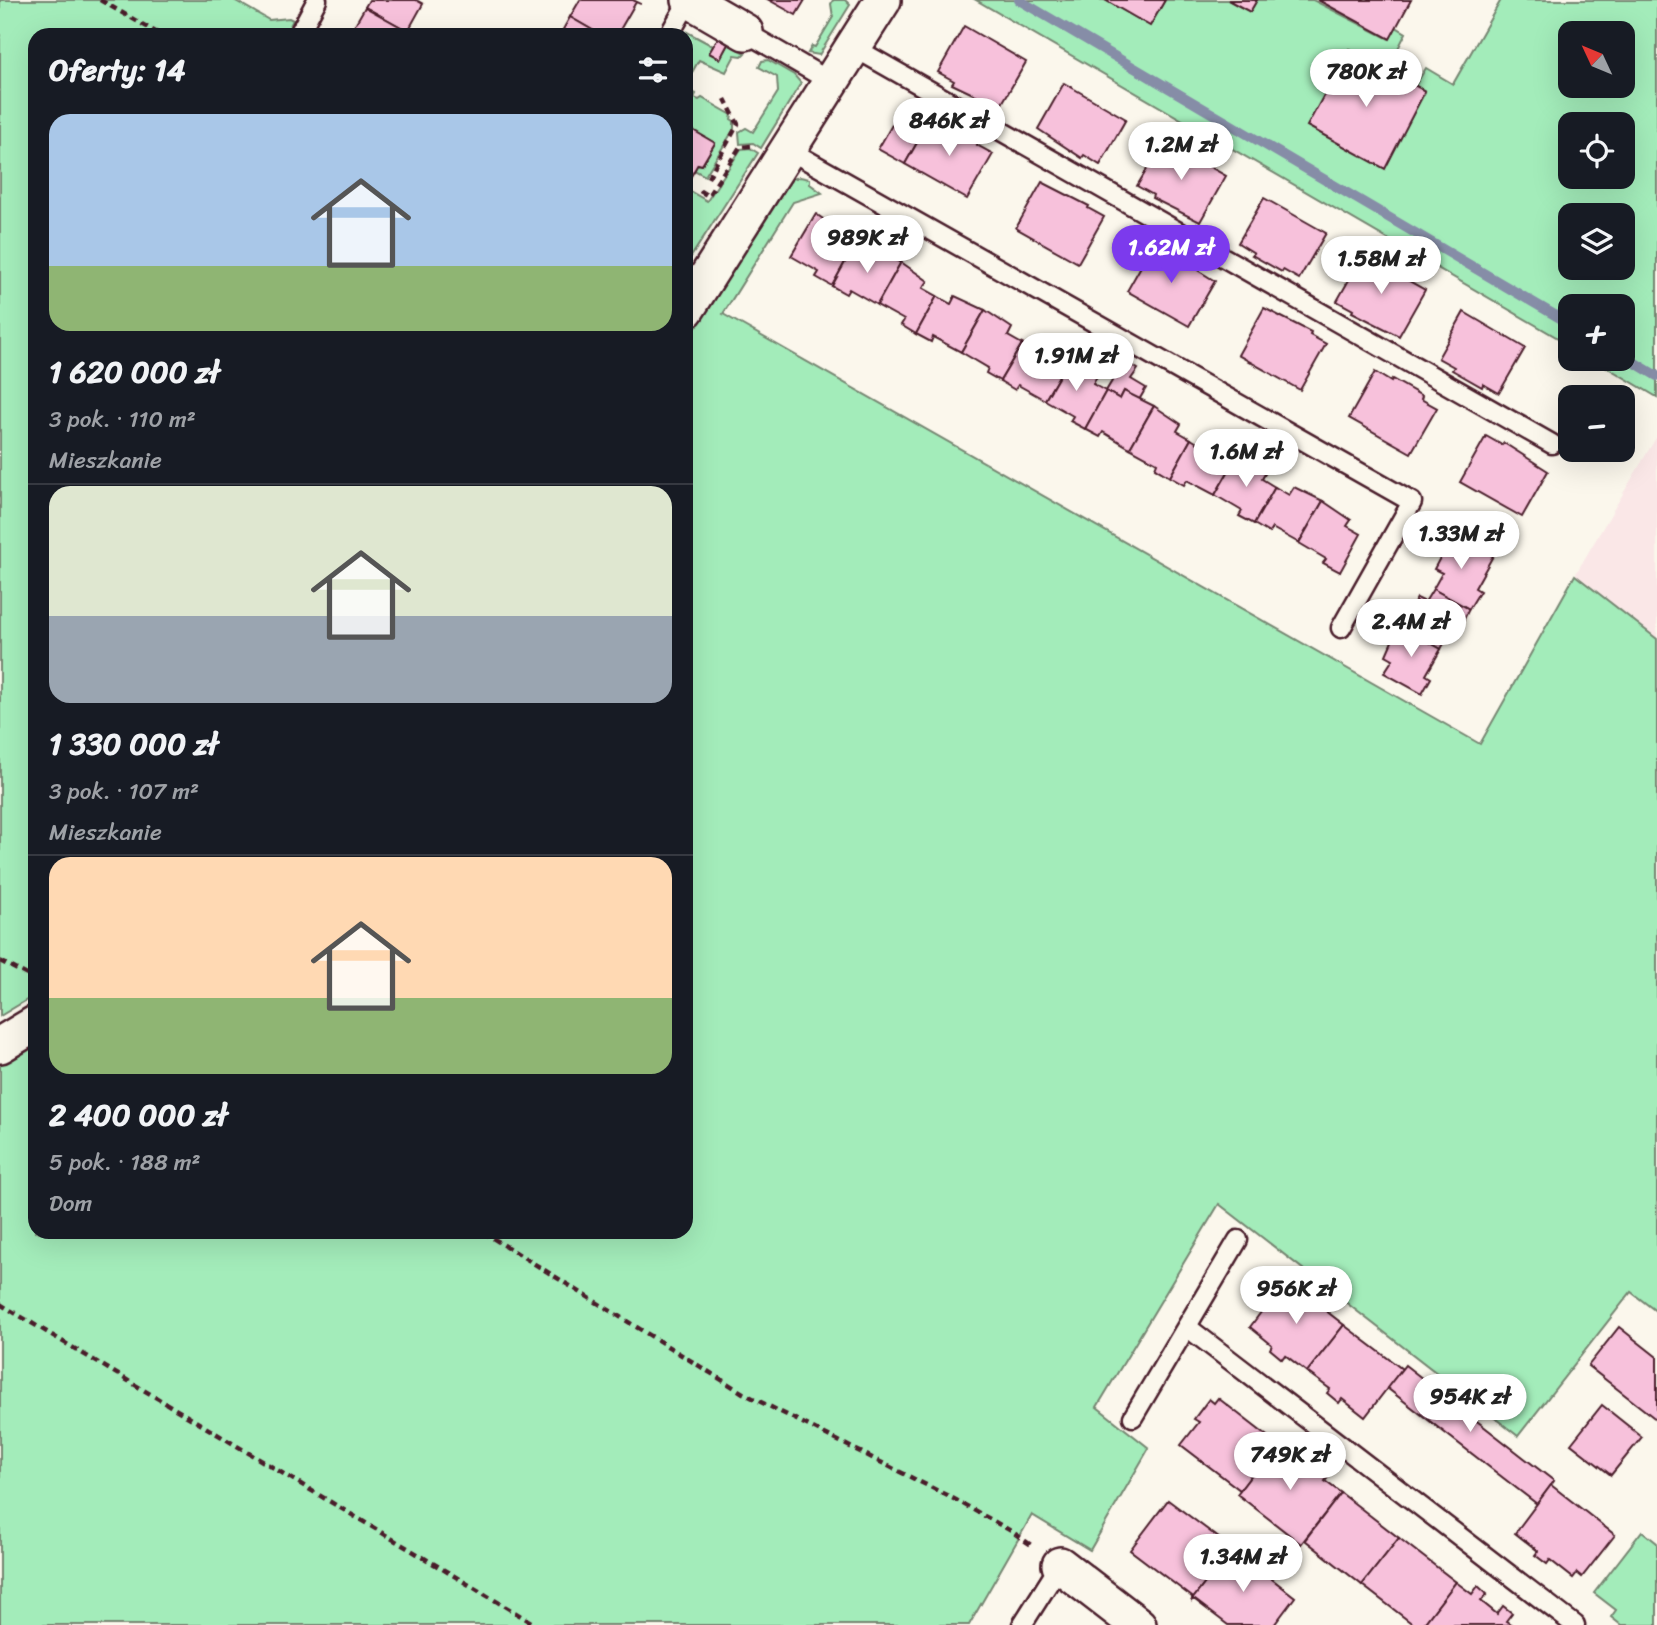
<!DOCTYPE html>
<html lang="pl">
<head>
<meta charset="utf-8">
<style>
  :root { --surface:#171b24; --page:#20242c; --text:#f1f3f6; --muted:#9ea1a6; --line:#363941; --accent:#7c3aed }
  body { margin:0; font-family:Sriracha,sans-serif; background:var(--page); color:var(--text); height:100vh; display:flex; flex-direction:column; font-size:26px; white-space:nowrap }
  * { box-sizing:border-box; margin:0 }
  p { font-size:23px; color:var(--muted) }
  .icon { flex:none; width:38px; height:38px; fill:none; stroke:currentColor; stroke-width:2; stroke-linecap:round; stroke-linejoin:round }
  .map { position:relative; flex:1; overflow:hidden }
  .sheet { position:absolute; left:28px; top:28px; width:665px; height:1211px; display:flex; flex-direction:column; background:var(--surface); border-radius:21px; box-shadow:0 7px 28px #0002 }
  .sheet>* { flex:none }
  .needle { width:46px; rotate:314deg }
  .tools { position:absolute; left:1558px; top:21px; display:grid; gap:14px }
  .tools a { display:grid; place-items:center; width:77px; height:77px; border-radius:14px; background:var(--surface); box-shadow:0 7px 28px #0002; font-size:35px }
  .price { position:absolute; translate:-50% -60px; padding:0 16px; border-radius:24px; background:#fff; color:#222; font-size:23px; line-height:46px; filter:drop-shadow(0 2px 4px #0008) }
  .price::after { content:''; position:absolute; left:50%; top:42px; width:21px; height:16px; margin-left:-10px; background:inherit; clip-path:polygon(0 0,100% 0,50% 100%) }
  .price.on { background:var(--accent); color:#fff }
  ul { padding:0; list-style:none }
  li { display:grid; align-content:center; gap:14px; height:371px; padding:0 21px }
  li+li { border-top:2px solid var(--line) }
  li span { display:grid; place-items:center; height:217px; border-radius:21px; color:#555 }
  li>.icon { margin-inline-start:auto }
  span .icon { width:126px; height:126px; fill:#fffc; stroke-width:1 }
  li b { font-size:30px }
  h2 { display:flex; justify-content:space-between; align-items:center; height:84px; padding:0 21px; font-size:30px }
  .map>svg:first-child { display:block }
  .built { fill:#fae7e7 }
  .green { fill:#a3ecba; stroke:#768672; stroke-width:2; fill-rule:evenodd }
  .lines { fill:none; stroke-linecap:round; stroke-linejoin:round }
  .stream { stroke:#868da7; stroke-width:10 }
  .building { fill:#f7c1db; stroke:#4a1f2b; stroke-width:2 }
  .lane-casing { stroke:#4a1f2b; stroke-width:23 }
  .street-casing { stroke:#4a1f2b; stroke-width:40 }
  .path { stroke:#4a1f2b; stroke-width:4.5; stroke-dasharray:7 5; stroke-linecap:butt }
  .lane { stroke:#fbf7ec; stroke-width:18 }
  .street { stroke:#fbf7ec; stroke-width:35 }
</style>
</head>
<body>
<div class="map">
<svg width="1657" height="1625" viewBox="0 0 1657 1625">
  <rect width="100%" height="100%" fill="#fbf7ec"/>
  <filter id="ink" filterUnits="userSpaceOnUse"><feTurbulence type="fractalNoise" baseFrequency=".0143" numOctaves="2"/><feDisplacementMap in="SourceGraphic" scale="14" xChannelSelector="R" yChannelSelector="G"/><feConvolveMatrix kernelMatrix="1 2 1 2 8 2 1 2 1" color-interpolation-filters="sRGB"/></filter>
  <g filter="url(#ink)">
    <path class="built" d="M1657,436v203l-82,-64z"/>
    <g class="green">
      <path d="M0,0h234l35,20 20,-2 4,2 -5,10 8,5h-261v960l-35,21z"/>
      <path d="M833,0h12l5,5 -31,50 -11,-2 4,-7 3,1 18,-30 -2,-13z"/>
      <path d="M976,0h129l45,26 15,-26h63l22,12 7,-12h56l76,39 7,-12 10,6 -19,37 -3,98 41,-76 -10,-6 11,-18 27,16 48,-84h156v397l-64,-38h29v-53h-52v39zM1570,33h52v53h-52zM1570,124h52v53h-52zM1570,215h52v53h-52z"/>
      <path d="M687,32l26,14 -3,7 10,5 8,-14 17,9 -3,3 -7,-1 -9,17 -27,-12 -13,23z"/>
      <path d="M768,60l26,15 7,8 -40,65 -8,-5 -13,1 -1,-12 7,-4 7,4 25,-40 -1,-15 -18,-10 3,-6z"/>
      <path d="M686,88l10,6 -2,4 5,2 3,-2 30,17 -1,4 3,2v8l-29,47 -11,-6 4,-6 4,1 13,-22 -29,-17z"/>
      <path d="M750,148l8,5 -71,110 -1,-74 21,12 34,-52z"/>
      <path d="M800,177l10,2v5l12,9 -29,9 -70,112 757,430 95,-169 82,64v673l-26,-20 -113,144 -299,-232 -122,203 52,41 -59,102 -58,-35 -63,110h-969v-561l35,-20v188h651v-891l98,-154 8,-8z"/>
      <path d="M1642,1531l15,12v82h-36l-10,-8 5,-7 -22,-17z"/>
    </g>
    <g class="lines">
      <g class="stream">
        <path d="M1019,0l551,324"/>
        <path d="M1622,355l35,21"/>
      </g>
    </g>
    <g class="building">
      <path d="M369,0h47l7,4 -15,27 -43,-24z"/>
      <path d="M580,0h53l8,4 -5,-2 -19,33h-16l-31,-18z"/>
      <path d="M769,0h36l-9,15z"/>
      <path d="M1105,0h60l-15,26z"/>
      <path d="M1228,0h29l-7,12z"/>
      <path d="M1318,0h93l-21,39z"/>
      <path d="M365,7l43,24 -2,4h-57z"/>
      <path d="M570,17l31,18h-41z"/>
      <path d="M964,26l62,36 -26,45 -48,-23 2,-3 -16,-9z"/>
      <path d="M718,38l10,6 -8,15 -11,-6z"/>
      <path d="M1349,49l76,42 -40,78 -78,-43z"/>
      <path d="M1064,83l62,36 -26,46 -16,-10 -2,3 -44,-29z"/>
      <path d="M904,104l27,14 -26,46 -27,-15z"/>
      <path d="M931,118l16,10 2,-3 29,17 -1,3 16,9 -26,45 -62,-35z"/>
      <path d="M686,126l29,17 -13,22 -4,-1 -12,21z"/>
      <path d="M1164,141l62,35 -26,46 -48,-24 1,-3 -16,-9z"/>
      <path d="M1042,182l47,24 -1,2 16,9 -26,46 -62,-35z"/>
      <path d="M1264,198l62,35 -27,46 -16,-9 -1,2 -30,-17 2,-2 -16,-10z"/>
      <path d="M816,214l27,19 -4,7 14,8 -21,38 -16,-9 3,-5 -28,-16z"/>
      <path d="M1153,245l16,9 2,-2 29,17 -1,2 16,10 -26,45 -62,-35z"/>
      <path d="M853,248l13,8 5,-7 30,13 -24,43 -28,-16 -3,5 -14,-8z"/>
      <path d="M1363,255l62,35 -26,46 -47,-24 1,-2 -16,-9z"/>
      <path d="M901,262l27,19 -5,7 14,8 -21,38 -15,-9 3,-5 -27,-15z"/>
      <path d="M937,296l14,8 4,-8 30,14 -24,42 -28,-15 -2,5 -15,-8z"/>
      <path d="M1264,308l47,24 -1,3 16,9 -26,46 -62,-35z"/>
      <path d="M985,310l27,18 -4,8 14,8 -22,37 -14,-8 2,-5 -27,-16z"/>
      <path d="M1464,312l61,36 -26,45 -16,-9 -1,3 -30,-17 2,-3 -16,-9z"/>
      <path d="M1022,344l13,7 5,-7 30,13 -25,43 -27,-15 -3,5 -15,-9z"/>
      <path d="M1070,357l27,19 -4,8 13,7 -21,38 -15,-8 3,-5 -28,-16z"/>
      <path d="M1124,361l14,8 -7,10 15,9 -7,12 -15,-9 -4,8 -14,-8z"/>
      <path d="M1375,372l16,10 1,-3 30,17 -1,3 16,9 -26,45 -62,-35z"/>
      <path d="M1106,391l14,8 4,-8 30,15 -24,42 -27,-16 -3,5 -15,-8z"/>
      <path d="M1154,406l27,18 -4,7 14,8 -21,38 -15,-9 2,-5 -27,-15z"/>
      <path d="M1486,436l16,9 2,-2 44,28 -26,46 -62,-35z"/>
      <path d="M1191,439l13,8 5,-8 30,14 -24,42 -28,-15 -3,5 -14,-8z"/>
      <path d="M1239,453l27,19 -4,7 13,8 -21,37 -15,-8 3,-5 -27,-16z"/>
      <path d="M1275,487l14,8 5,-8 29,14 -24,42 -27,-15 -3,5 -15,-9z"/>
      <path d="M1323,501l28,19 -4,6 14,8 -21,38 -17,-9 3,-4 -27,-16z"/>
      <path d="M1458,536l35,20 -18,32 5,3 -11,18 -36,-20 9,-16 -8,-4 8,-15 -2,-1 7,-13z"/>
      <path d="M1433,589l36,20 -8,16 -5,-3 -15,27 -42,-24 8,-14 2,2 8,-15 8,4z"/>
      <path d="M1399,625l42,24 -15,26 5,3 -9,16 -38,-21 9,-14 -7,-4z"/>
      <path d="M1284,1278l60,47 -37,47 -22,-17 -3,4 -12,-10 2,-4 -22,-18 17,-23 -3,-2z"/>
      <path d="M1344,1325l58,44 -37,48 -23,-18 -3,4 -12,-10 3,-4 -23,-17z"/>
      <path d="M1619,1327l38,30v63l-69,-54z"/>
      <path d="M1405,1365l149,116 -17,23 -150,-116z"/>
      <path d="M1218,1398l58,45 -36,47 -59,-45 18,-23 -5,-3 15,-20 5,4z"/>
      <path d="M1602,1405l40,32 -31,38 -40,-31z"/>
      <path d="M1276,1443l15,12 6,-8 9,7 -6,8 16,12 6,-7 9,7 -6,7 16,12 -40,51 -64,-50z"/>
      <path d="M1551,1485l64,50 -33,42 -5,-4 -4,5 -23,-18 -3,4 -12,-9 3,-4 -23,-18z"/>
      <path d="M1341,1493l58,45 -37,47 -57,-45z"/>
      <path d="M1168,1500l64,48 -40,52v-3l-62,-47z"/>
      <path d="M1399,1538l57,44 -33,43h-9l-52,-40z"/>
      <path d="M1232,1548l63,49 -21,28h-46l-33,-25h-3z"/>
      <path d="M1456,1582l16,12 6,-8 9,8 -6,7 16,13 6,-8 9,7 -6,8 6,4h-89z"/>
    </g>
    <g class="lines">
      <defs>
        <g id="lane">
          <path d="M301,30l16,-30"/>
          <path d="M745,32l86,50"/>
          <path d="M669,35l20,-35"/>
          <path d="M853,47l699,397"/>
          <path d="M789,150l623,352 -71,126"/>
          <path d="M1187,1327l388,298"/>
          <path d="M1133,1417l105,-177"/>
          <path d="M1022,1625l38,-60"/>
        </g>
        <g id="street">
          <path d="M690,0l55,32"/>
          <path d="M686,310l197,-310"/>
          <path d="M0,1045l35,-21"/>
          <path d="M1060,1565l78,60"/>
        </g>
      </defs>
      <use href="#lane" class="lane-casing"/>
      <use href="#street" class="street-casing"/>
      <g class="path">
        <path d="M100,0l61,35"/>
        <path d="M708,178l30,-54 -13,-25"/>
        <path d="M700,191l8,5 32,-49 11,-1"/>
        <path d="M0,961l35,18"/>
        <path d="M483,1232l260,161 213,107 55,31 23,16"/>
        <path d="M0,1304l536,321"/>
      </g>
      <use href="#lane" class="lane"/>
      <use href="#street" class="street"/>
    </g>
  </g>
</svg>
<div class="tools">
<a><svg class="needle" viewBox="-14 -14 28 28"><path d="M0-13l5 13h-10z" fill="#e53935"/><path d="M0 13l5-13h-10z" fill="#9ea1a6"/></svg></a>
<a><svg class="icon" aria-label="locate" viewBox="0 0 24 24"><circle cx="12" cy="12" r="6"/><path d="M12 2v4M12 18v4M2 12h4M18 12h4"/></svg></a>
<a><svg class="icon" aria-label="layers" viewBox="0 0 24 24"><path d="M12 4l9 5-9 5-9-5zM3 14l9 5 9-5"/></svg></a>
<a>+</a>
<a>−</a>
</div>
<b class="price" style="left:1366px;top:109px">780K zł</b>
<b class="price" style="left:949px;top:158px">846K zł</b>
<b class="price" style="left:1181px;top:182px">1.2M zł</b>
<b class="price" style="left:867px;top:275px">989K zł</b>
<b class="price on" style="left:1171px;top:285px">1.62M zł</b>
<b class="price" style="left:1381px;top:296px">1.58M zł</b>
<b class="price" style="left:1076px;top:393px">1.91M zł</b>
<b class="price" style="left:1246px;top:489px">1.6M zł</b>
<b class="price" style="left:1461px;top:571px">1.33M zł</b>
<b class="price" style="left:1411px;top:659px">2.4M zł</b>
<b class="price" style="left:1296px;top:1326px">956K zł</b>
<b class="price" style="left:1470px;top:1434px">954K zł</b>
<b class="price" style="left:1290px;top:1492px">749K zł</b>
<b class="price" style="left:1243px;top:1594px">1.34M zł</b>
<section class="sheet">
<h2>Oferty: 14<svg class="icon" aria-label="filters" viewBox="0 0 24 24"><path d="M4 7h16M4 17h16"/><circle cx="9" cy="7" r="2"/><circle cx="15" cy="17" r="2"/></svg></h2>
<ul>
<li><span style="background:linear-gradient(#a9c7e8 70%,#8fb573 0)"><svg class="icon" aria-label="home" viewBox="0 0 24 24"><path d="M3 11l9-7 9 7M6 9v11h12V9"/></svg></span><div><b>1 620 000 zł</b><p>3 pok. · 110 m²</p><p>Mieszkanie</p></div></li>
<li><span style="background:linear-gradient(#dfe7d0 60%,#9aa5b1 0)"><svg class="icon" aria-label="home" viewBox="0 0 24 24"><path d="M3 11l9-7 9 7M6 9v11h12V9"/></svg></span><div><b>1 330 000 zł</b><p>3 pok. · 107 m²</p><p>Mieszkanie</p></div></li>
<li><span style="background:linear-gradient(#ffd9b3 65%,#8fb573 0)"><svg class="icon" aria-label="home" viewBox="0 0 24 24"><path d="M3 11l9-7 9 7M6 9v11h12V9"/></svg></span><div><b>2 400 000 zł</b><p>5 pok. · 188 m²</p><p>Dom</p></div></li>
</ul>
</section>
</div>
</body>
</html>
